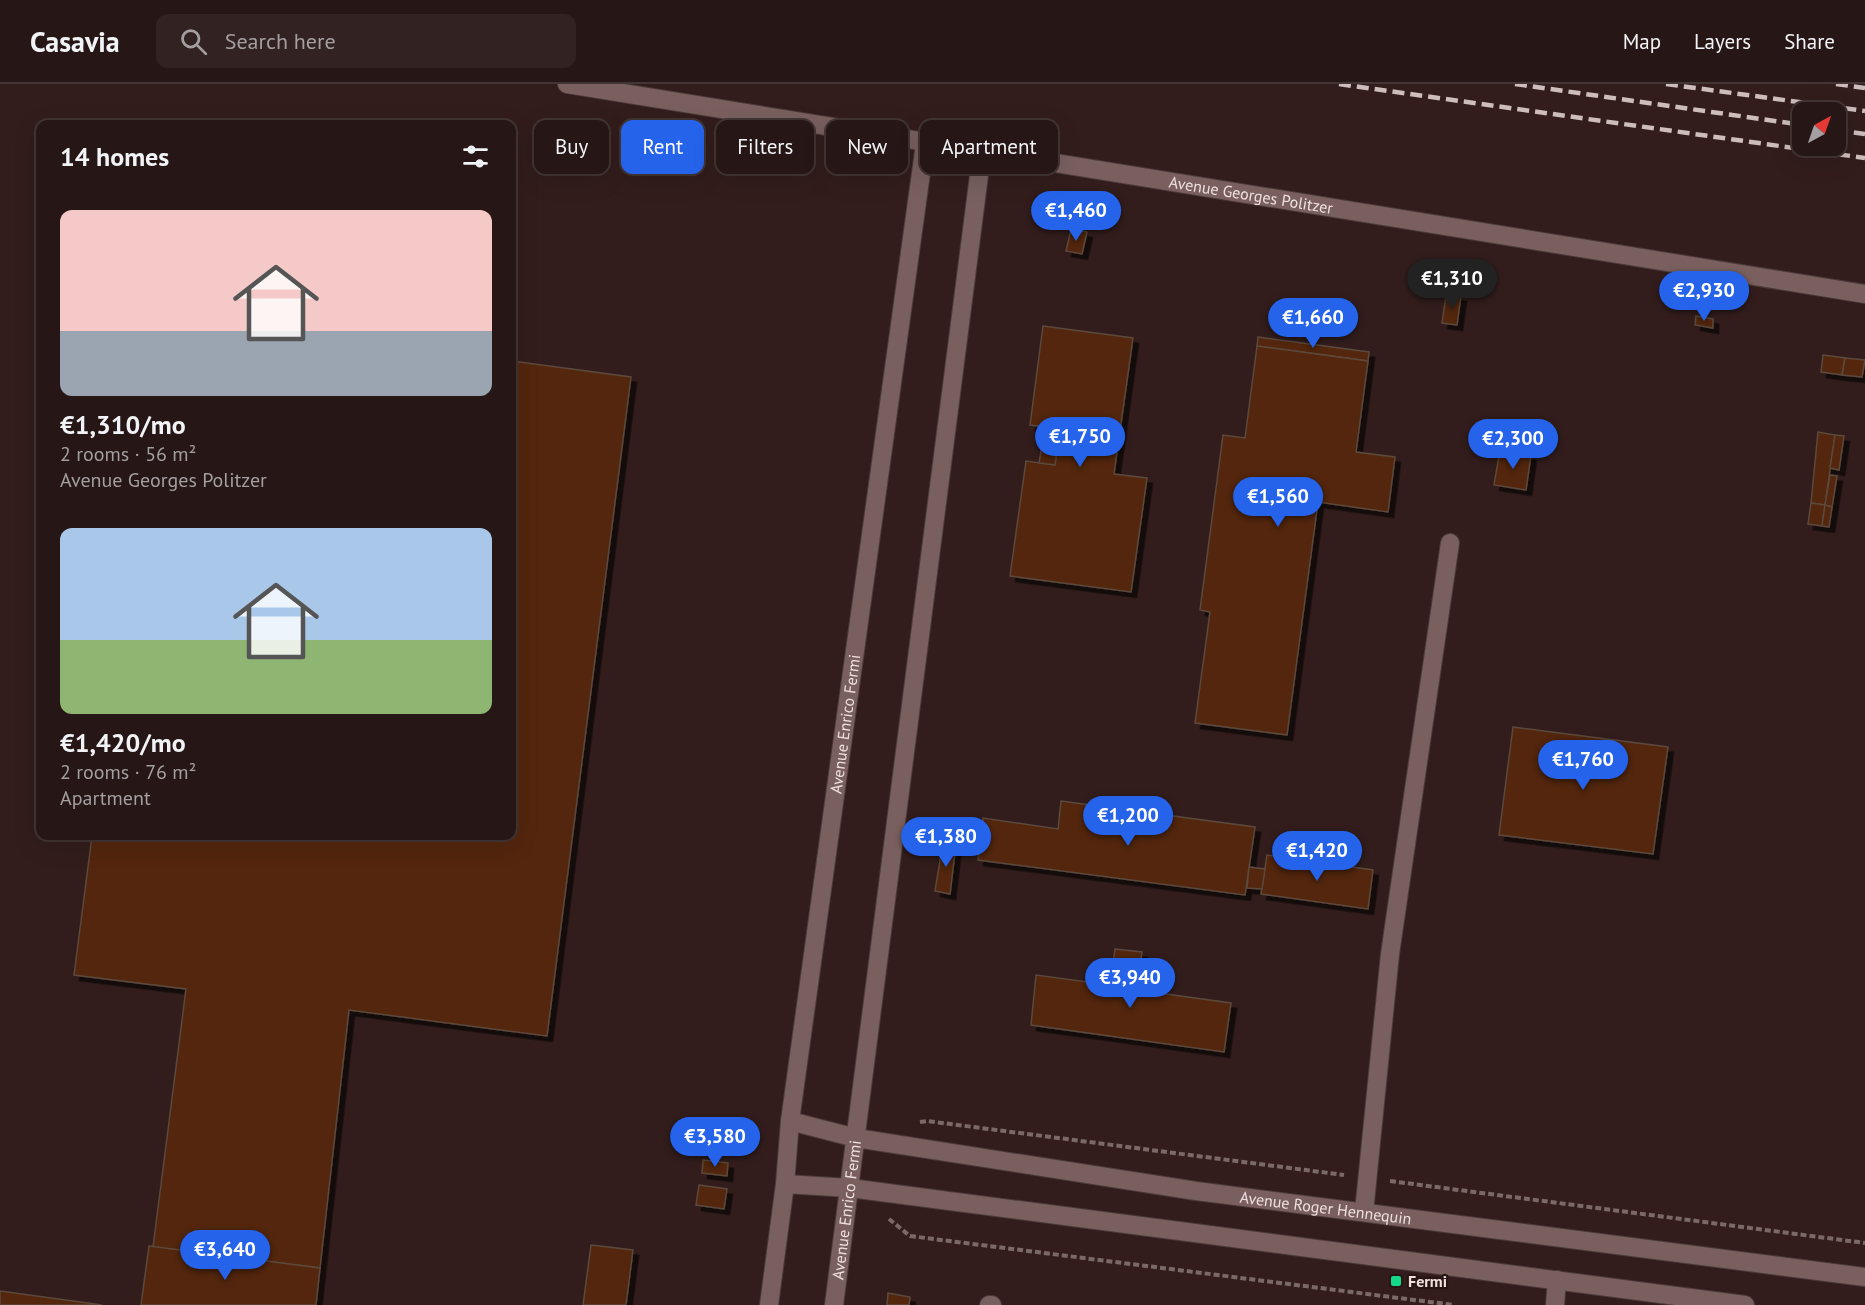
<!DOCTYPE html>
<html lang="en">
<head>
<meta charset="utf-8">
<style>
  :root { --surface:#261615; --page:#322322; --text:#f1f3f6; --muted:#a49fa0; --line:#423534; --accent:#2563eb }
  body { margin:0; font-family:"PT Sans",sans-serif; background:var(--page); color:var(--text); height:100vh; display:flex; flex-direction:column; font-size:22px; white-space:nowrap }
  * { box-sizing:border-box; margin:0 }
  p { font-size:20px; color:var(--muted) }
  .icon { flex:none; width:33px; height:33px; fill:none; stroke:currentColor; stroke-width:2; stroke-linecap:round; stroke-linejoin:round }
  .map { position:relative; flex:1; overflow:hidden }
  .side { position:absolute; left:36px; top:36px; width:480px; height:720px; display:flex; flex-direction:column; background:var(--surface); border-radius:12px; box-shadow:0 6px 24px #0002,0 0 0 2px var(--line) }
  .side>* { flex:none }
  .hud { position:absolute; left:534px; top:36px; width:570px; height:54px; display:flex; gap:12px }
  .needle { width:39px; rotate:40deg }
  .tools { position:absolute; left:1792px; top:18px; display:grid; gap:12px }
  .tools a { display:grid; place-items:center; width:54px; height:54px; border-radius:12px; background:var(--surface); box-shadow:0 6px 24px #0002,0 0 0 2px var(--line); font-size:30px }
  .price { position:absolute; translate:-50% -51px; padding:0 14px; border-radius:21px; background:var(--accent); color:#fff; font-size:20px; line-height:39px; filter:drop-shadow(0 2px 3px #0008) }
  .price::after { content:''; position:absolute; left:50%; top:36px; width:18px; height:14px; margin-left:-9px; background:inherit; clip-path:polygon(0 0,100% 0,50% 100%) }
  .price.on { background:#222; color:#fff }
  ul { padding:0; list-style:none }
  li { display:grid; align-content:center; gap:12px; height:318px; padding:0 24px }
  li span { display:grid; place-items:center; height:186px; border-radius:12px; color:#555 }
  li>.icon { margin-inline-start:auto }
  span .icon { width:108px; height:108px; fill:#fffc; stroke-width:1 }
  li b { font-size:26px }
  h2 { display:flex; justify-content:space-between; align-items:center; height:72px; padding:0 24px; font-size:26px }
  .chip { padding:0 21px; border-radius:12px; background:var(--surface); box-shadow:0 6px 24px #0002,0 0 0 2px var(--line); font-size:21px; line-height:54px }
  .chip.on { background:var(--accent); color:#fff }
  header { display:flex; align-items:center; gap:36px; box-sizing:border-box; height:84px; padding:0 30px; background:var(--surface); border-bottom:2px solid var(--line) }
  header strong { font-size:28px }
  nav { display:flex; gap:33px; margin-inline-start:auto; font-size:21px }
  .search { width:420px; height:54px; background:var(--page); display:flex; align-items:center; gap:15px; box-sizing:border-box; padding:0 21px; border-radius:12px; color:var(--muted); font-size:22px }
  .map>svg:first-child { display:block }
  .building { fill:#52280b; stroke:#5c483d; stroke-width:1.5; filter:url(#shadow) }
  .lines { fill:none; stroke-linecap:round; stroke-linejoin:round }
  .minor-casing { stroke:#4c3b3a; stroke-width:20 }
  .path { stroke:#7b6968; stroke-width:4; stroke-dasharray:6 3; stroke-linecap:butt }
  .minor { stroke:#79605e; stroke-width:18 }
  .rail { stroke:#cdbdbc; stroke-width:4.5; stroke-dasharray:12 6; stroke-linecap:butt }
  .poi-dot { fill:#12d98a; stroke:#281412; stroke-width:2 }
  .labels { text-anchor:middle; dominant-baseline:central; stroke-width:4.5; stroke-linejoin:round; paint-order:stroke }
  .street-label { font-size:16px; fill:#efe0df; stroke:#281412 }
  .poi-label { font-size:16px; font-weight:bold; fill:#efe0df; stroke:#281412; text-anchor:start }
</style>
</head>
<body>
<header>
<strong>Casavia</strong>
<div class="search"><svg class="icon" aria-label="search" viewBox="0 0 24 24"><circle cx="10" cy="10" r="6"/><path d="M15 15l6 6"/></svg>Search here</div>
<nav><a>Map</a><a>Layers</a><a>Share</a></nav>
</header>
<div class="map">
<svg width="1865" height="1221" viewBox="0 0 1865 1221">
  <defs>
    <filter id="shadow"><feDropShadow dx="5.5" dy="5.5" stdDeviation="0" flood-color="#0009"/></filter>
  </defs>
  <rect width="100%" height="100%" fill="#321d1c"/>
  <g class="building">
    <path d="M1071,145l16,3 -5,22 -16,-3z"/>
    <path d="M1446,211l15,1 -4,29 -15,-2z"/>
    <path d="M1696,232l17,3v9l-18,-3z"/>
    <path d="M1043,242l90,12 -19,136 33,4 -16,114 -121,-16 16,-115 29,4 5,-36 -30,-4z"/>
    <path d="M1258,253l111,15 -1,9 -111,-15z"/>
    <path d="M1257,262l111,15 -12,91 39,5 -7,55 -70,-10 -31,233 -92,-12 15,-111 -10,-2 23,-175 22,3z"/>
    <path d="M1823,271l22,3 -3,17 -21,-3z"/>
    <path d="M1845,274l20,2 -3,17 -20,-2z"/>
    <path d="M512,277l119,16 -84,659 -198,-26 -29,258 -167,-21 33,-258 -112,-14 18,-139h420z"/>
    <path d="M1045,343l15,2 -5,36 -16,-2z"/>
    <path d="M1818,348l17,3 -10,70 -14,-2z"/>
    <path d="M1835,351l9,1 -5,34 -9,-2z"/>
    <path d="M1500,366l31,5 -5,35 -32,-5z"/>
    <path d="M1830,391l7,1 -5,31 -7,-2z"/>
    <path d="M1811,419l14,2 -3,21 -14,-2z"/>
    <path d="M1825,421l7,2 -3,20 -7,-1z"/>
    <path d="M1513,643l155,20 -15,107 -154,-19z"/>
    <path d="M1061,717l194,26 -10,68 -267,-35 5,-42 75,11z"/>
    <path d="M943,758l13,2 -6,50 -15,-3z"/>
    <path d="M1267,771l106,15 -5,39 -107,-15z"/>
    <path d="M1249,783l16,2 -3,20 -15,-1z"/>
    <path d="M1115,865l27,3 -5,38 94,13 -7,49 -193,-27 5,-50 74,10z"/>
    <path d="M703,1076l25,3 -1,13 -25,-3z"/>
    <path d="M699,1101l28,4 -3,20 -28,-4z"/>
    <path d="M591,1161l42,5 -7,55h-43z"/>
    <path d="M149,1162l171,22 -4,37h-175z"/>
    <path d="M0,1207l102,14h-102z"/>
    <path d="M888,1209l22,4 -1,8h-22z"/>
  </g>
  <g class="lines">
    <defs>
      <g id="minor">
        <path id="s1" d="M567,0l1298,210"/>
        <path id="s2" d="M790,1037l66,17 340,53 669,86"/>
        <path d="M785,1100l65,4 895,117"/>
        <path d="M1364,1128l26,-258 60,-411"/>
        <path id="s3" d="M769,1221l16,-121 5,-63 135,-977"/>
        <path id="s4" d="M834,1221l148,-1153"/>
        <path d="M989,1221h3"/>
        <path d="M1555,1221l2,-25"/>
      </g>
    </defs>
    <use href="#minor" class="minor-casing"/>
    <g class="path">
      <path d="M920,1038l7,-1 417,54"/>
      <path d="M1390,1097l475,62"/>
      <path d="M889,1135l21,17 544,69"/>
    </g>
    <use href="#minor" class="minor"/>
    <g class="rail">
      <path d="M1339,0l526,74"/>
      <path d="M1515,0l288,41"/>
      <path d="M1666,0l199,27"/>
      <path d="M1836,0l29,4"/>
      <path d="M1836,46l29,4"/>
    </g>
  </g>
  <rect class="poi-dot" x="1390" y="1191" width="12" height="12" rx="3"/>
  <g class="labels">
    <g class="street-label">
      <text stroke="none"><textPath href="#s1" startOffset="693">Avenue Georges Politzer</textPath></text>
      <text stroke="none"><textPath href="#s3" startOffset="586">Avenue Enrico Fermi</textPath></text>
      <text stroke="none"><textPath href="#s2" startOffset="543">Avenue Roger Hennequin</textPath></text>
      <text stroke="none"><textPath href="#s4" startOffset="96">Avenue Enrico Fermi</textPath></text>
    </g>
    <g class="poi-label">
      <text x="1408" y="1197">Fermi</text>
    </g>
  </g>
</svg>
<div class="tools">
<a><svg class="needle" viewBox="-14 -14 28 28"><path d="M0-13l5 13h-10z" fill="#e53935"/><path d="M0 13l5-13h-10z" fill="#a49fa0"/></svg></a>
</div>
<b class="price" style="left:1076px;top:158px">€1,460</b>
<b class="price on" style="left:1452px;top:226px">€1,310</b>
<b class="price" style="left:1704px;top:238px">€2,930</b>
<b class="price" style="left:1313px;top:265px">€1,660</b>
<b class="price" style="left:1080px;top:384px">€1,750</b>
<b class="price" style="left:1513px;top:386px">€2,300</b>
<b class="price" style="left:1278px;top:444px">€1,560</b>
<b class="price" style="left:1583px;top:707px">€1,760</b>
<b class="price" style="left:1128px;top:763px">€1,200</b>
<b class="price" style="left:946px;top:784px">€1,380</b>
<b class="price" style="left:1317px;top:798px">€1,420</b>
<b class="price" style="left:1130px;top:925px">€3,940</b>
<b class="price" style="left:715px;top:1084px">€3,580</b>
<b class="price" style="left:225px;top:1197px">€3,640</b>
<div class="hud">
<a class="chip">Buy</a>
<a class="chip on">Rent</a>
<a class="chip">Filters</a>
<a class="chip">New</a>
<a class="chip">Apartment</a>
</div>
<section class="side">
<h2>14 homes<svg class="icon" aria-label="filters" viewBox="0 0 24 24"><path d="M4 7h16M4 17h16"/><circle cx="9" cy="7" r="2"/><circle cx="15" cy="17" r="2"/></svg></h2>
<ul>
<li><span style="background:linear-gradient(#f6c9c9 65%,#9aa5b1 0)"><svg class="icon" aria-label="home" viewBox="0 0 24 24"><path d="M3 11l9-7 9 7M6 9v11h12V9"/></svg></span><div><b>€1,310/mo</b><p>2 rooms · 56 m²</p><p>Avenue Georges Politzer</p></div></li>
<li><span style="background:linear-gradient(#a9c7e8 60%,#8fb573 0)"><svg class="icon" aria-label="home" viewBox="0 0 24 24"><path d="M3 11l9-7 9 7M6 9v11h12V9"/></svg></span><div><b>€1,420/mo</b><p>2 rooms · 76 m²</p><p>Apartment</p></div></li>
</ul>
</section>
</div>
</body>
</html>
